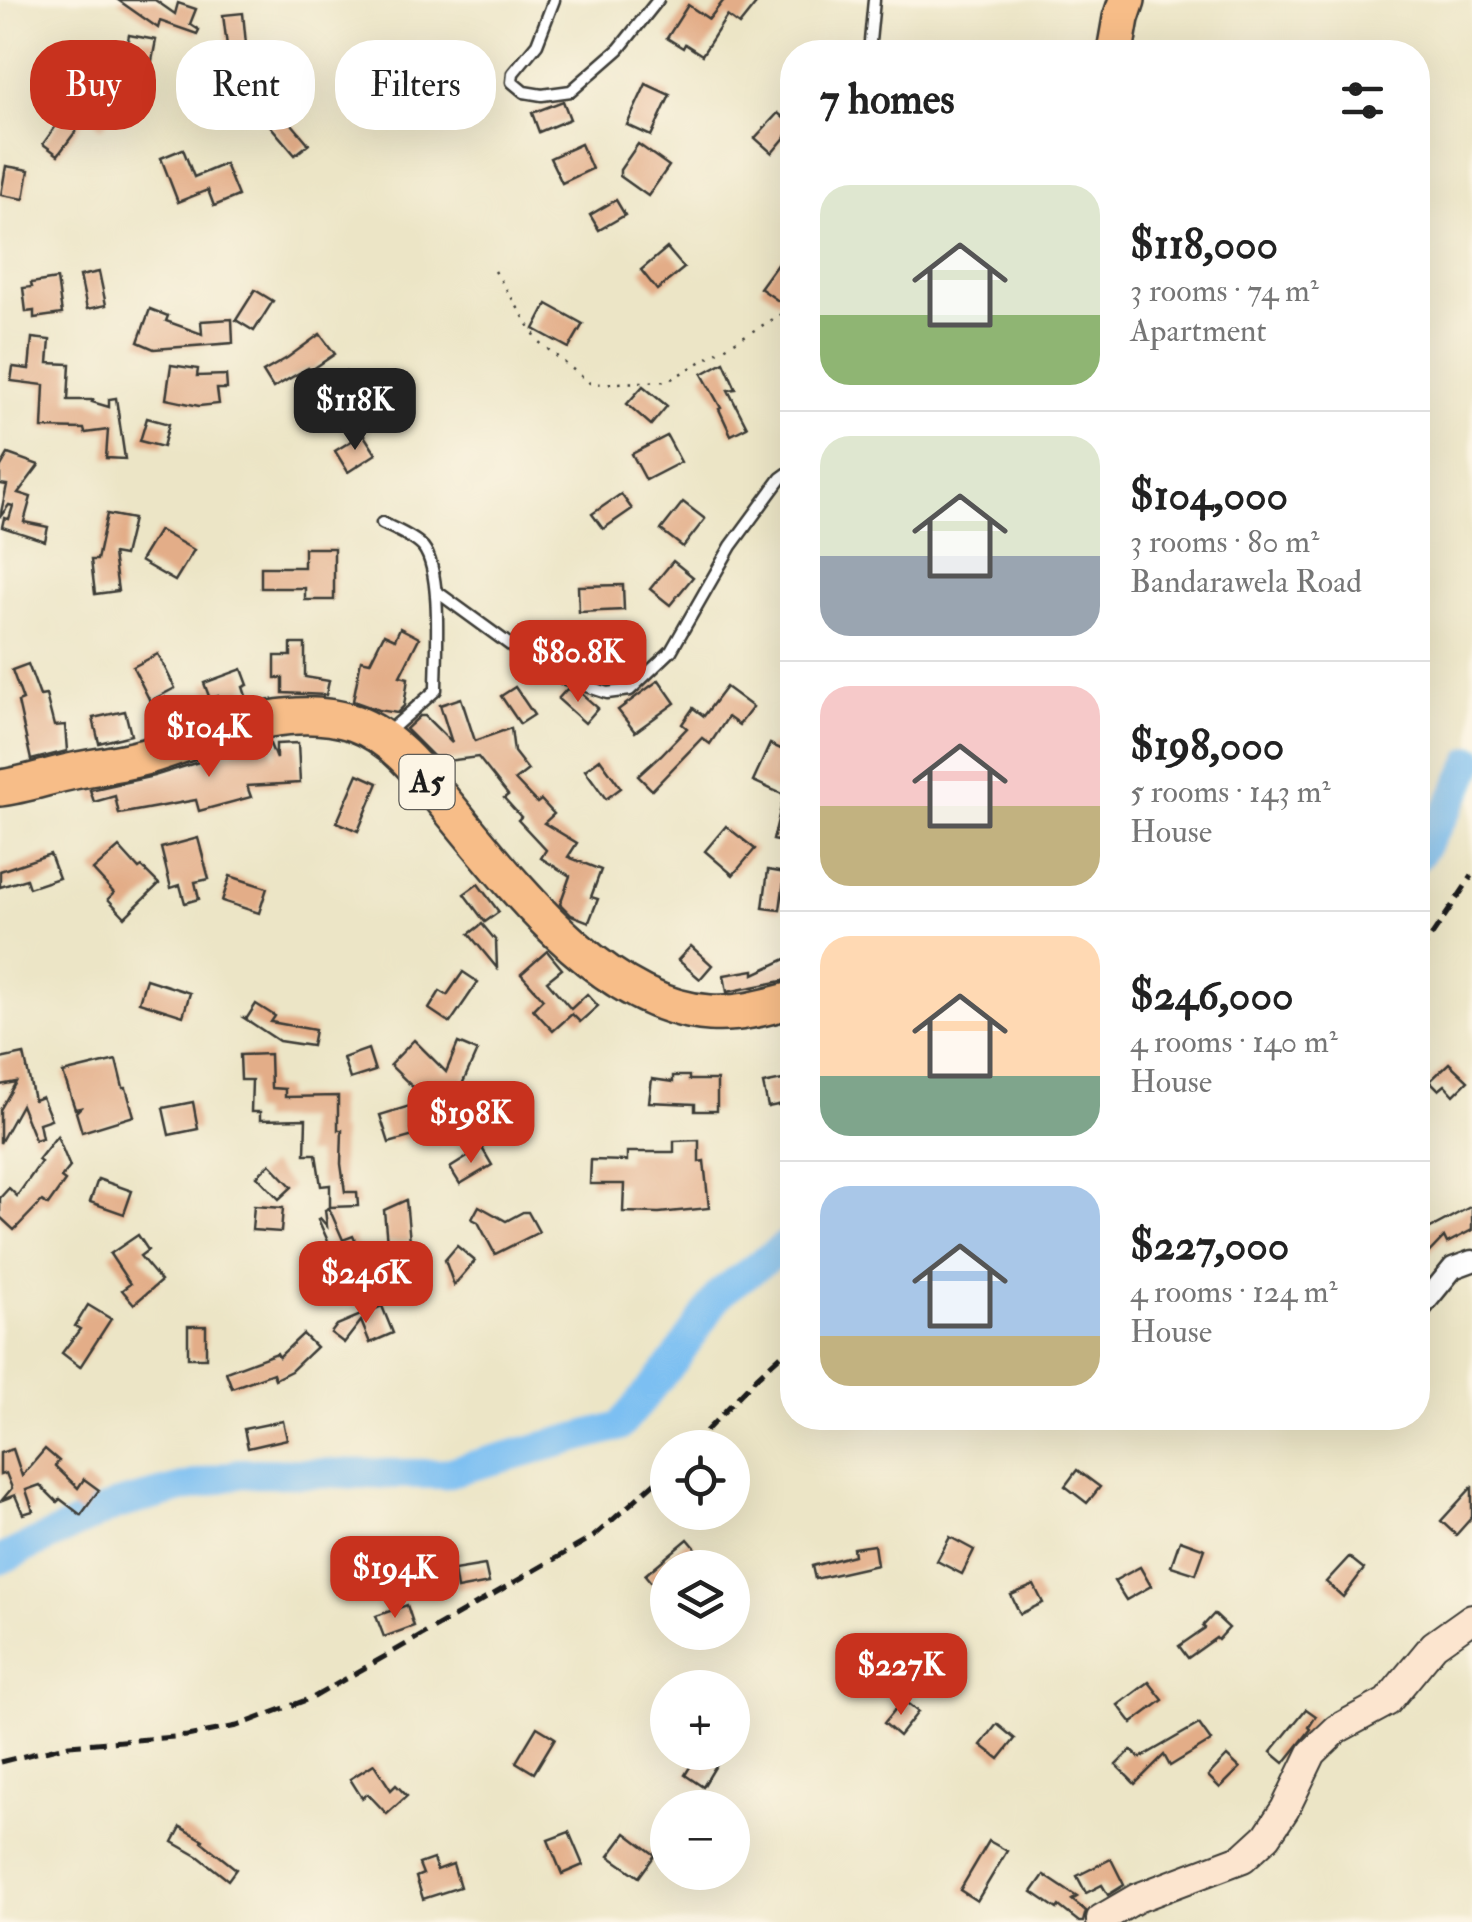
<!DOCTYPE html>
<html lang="en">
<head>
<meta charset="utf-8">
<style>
  :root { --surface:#fff; --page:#f2f2f2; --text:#222; --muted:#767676; --line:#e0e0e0; --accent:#c8321e }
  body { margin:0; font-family:"IM FELL Double Pica",serif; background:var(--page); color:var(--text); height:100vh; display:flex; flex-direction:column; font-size:38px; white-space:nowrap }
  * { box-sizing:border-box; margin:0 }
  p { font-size:32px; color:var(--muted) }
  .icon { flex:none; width:55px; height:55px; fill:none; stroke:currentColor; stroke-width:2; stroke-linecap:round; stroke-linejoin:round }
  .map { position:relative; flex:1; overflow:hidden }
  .side { position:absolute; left:780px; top:40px; width:650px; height:1390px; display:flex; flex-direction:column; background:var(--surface); border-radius:40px; box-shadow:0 10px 40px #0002 }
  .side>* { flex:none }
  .hud { position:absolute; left:30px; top:40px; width:600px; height:90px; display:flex; gap:20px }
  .buttons { position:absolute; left:650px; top:1430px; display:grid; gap:20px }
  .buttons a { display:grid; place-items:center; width:100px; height:100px; border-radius:50%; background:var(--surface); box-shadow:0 10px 40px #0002; font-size:50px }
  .price { position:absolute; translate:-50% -85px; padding:0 22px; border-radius:20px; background:var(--accent); color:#fff; font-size:32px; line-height:65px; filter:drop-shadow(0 2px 5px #0008) }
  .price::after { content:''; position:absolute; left:50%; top:60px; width:30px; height:22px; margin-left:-15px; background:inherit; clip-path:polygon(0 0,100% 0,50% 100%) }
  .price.on { background:#222; color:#fff }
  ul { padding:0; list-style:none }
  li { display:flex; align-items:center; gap:30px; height:250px; padding:0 40px }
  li+li { border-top:2px solid var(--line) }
  li span { display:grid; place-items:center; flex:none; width:280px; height:200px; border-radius:30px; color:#555 }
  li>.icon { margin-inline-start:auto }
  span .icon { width:120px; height:120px; fill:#fffc; stroke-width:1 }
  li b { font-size:42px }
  h2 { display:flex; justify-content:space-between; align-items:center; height:120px; padding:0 40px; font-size:42px }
  .chip { padding:0 35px; border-radius:40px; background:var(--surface); box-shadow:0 10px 40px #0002; font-size:35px; line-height:90px }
  .chip.on { background:var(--accent); color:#fff }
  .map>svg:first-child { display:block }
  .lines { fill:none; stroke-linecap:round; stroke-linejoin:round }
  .river { stroke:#7cbff2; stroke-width:30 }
  .building { fill:#e3ad88 }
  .lane-casing { stroke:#3b3a36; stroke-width:15 }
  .street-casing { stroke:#3b3a36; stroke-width:25 }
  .secondary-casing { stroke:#3b3a36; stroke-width:32 }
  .highway-casing { stroke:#3b3a36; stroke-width:40 }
  .path { stroke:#3b3a36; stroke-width:2.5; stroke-dasharray:2.5 8; stroke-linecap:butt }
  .lane { stroke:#fff; stroke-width:10 }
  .street { stroke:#fff; stroke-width:20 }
  .secondary { stroke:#fce5cf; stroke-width:28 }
  .highway { stroke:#f7bd88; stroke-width:35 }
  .rail { stroke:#1c1c1c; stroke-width:5; stroke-dasharray:15 8; stroke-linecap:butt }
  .labels { text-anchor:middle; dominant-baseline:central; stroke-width:8; stroke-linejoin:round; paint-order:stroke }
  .shield { fill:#fcf5e5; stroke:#5f5d58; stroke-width:2.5 }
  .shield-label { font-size:32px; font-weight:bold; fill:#1c1c1c }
</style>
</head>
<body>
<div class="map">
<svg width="1472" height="1922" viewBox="0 0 1472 1922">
  <rect width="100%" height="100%" fill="#fcf5e5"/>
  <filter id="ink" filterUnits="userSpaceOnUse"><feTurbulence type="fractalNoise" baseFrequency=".01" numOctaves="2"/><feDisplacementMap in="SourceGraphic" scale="20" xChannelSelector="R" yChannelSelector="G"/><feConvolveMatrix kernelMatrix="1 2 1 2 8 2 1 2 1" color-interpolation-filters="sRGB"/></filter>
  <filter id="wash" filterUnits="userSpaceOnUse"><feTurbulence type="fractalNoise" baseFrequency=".0048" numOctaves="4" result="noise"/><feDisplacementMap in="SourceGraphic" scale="40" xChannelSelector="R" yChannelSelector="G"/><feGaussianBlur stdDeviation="2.25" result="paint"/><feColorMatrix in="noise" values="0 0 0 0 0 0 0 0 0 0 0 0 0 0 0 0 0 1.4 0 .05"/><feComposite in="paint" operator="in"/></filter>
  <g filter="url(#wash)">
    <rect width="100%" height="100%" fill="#ece5c6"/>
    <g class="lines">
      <g class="river">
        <path d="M1418,856l31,-49 23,-46"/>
        <path d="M0,1560l117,-55 124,-32 201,1 178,-48 55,-66 45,-67 72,-52"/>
      </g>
    </g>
    <g id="blocks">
      <g class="building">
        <path d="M118,0h37l20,14 3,-11 18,6 -6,15 9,6 -2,4 -37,-13 -2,7z"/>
        <path d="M724,0h35l-20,25 -12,-9 -25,39 -17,-11 -2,4 -16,-10 21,-33 21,14z"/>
        <path d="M243,13l3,31 -19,2 -4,-31z"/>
        <path d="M129,35l27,5 -5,26 -27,-5z"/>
        <path d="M89,80l30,30 -18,18 -13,-13 -30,40 -15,-11 31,-43 -3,-3z"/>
        <path d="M646,84l24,11 -19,41 -24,-11z"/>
        <path d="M563,101l7,18 -31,13 -7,-19z"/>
        <path d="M280,110l29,34 -14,11 -28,-33z"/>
        <path d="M778,113l14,12v4l-20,24 -17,-15z"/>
        <path d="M581,144l11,25 -30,14 -12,-25z"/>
        <path d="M638,144l31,22 -21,30 -28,-20v-6z"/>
        <path d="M183,149l11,28 31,-13 13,32 -24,10 -6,-16 -30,12 -17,-44z"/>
        <path d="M6,166l23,4 -5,29 -23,-4z"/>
        <path d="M616,200l9,15 -26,15 -9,-15z"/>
        <path d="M667,248l17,20 -27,22 -16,-20z"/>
        <path d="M781,259l11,7v18l-12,18 -20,-14z"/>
        <path d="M99,272l7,33 -19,4 -7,-33z"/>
        <path d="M57,279l5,35 -28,4v-7l-8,1 -3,-24 9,-1 -1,-4z"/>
        <path d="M255,290l18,11 -19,30 -18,-11z"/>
        <path d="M547,304l36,20 -14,24 -35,-19z"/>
        <path d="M150,309l18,7 -2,5 36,13 -1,-13 31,-2 1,24 -79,6 -16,-7z"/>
        <path d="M320,334l15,20 -25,17 -2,-3 -35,20 -10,-16 24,-14z"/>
        <path d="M32,338l18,2 -2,23 22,1 -2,36h25l-1,2 17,5v-8l7,-1 9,61 -19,-1 2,-28 -23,3 -1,-4 -42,-1 2,-43 -33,-4 2,-14 16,2z"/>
        <path d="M724,362l12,27 -8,1 19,37 -16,8 -12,-26 2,-1 -19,-34z"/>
        <path d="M171,365l27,4 -1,7 29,-1 1,14h-10l2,15 -20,2 -33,-7z"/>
        <path d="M346,372l23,14 -12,17 -22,-14z"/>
        <path d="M643,386l24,20 -16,19 -24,-21z"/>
        <path d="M147,418l22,6 -6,23 -23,-6z"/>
        <path d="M363,434l13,20 -28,18 -13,-21z"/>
        <path d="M667,436l14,26 -35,18 -14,-26z"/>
        <path d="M8,454l31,11 -21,28 13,4 -7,25 24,5 -3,14 -43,-14 2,-9 5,1 4,-13 -4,-1 -9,12 7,-32 -7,-1v-16z"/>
        <path d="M621,494l11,15 -29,20 -11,-15z"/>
        <path d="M683,502l22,17 -22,28 -22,-17z"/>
        <path d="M107,514l26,5 -9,37 -11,-2 5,37 -23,3 -4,-34h6z"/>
        <path d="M159,530l35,20 -19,31 -35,-20z"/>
        <path d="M304,548h30v52h-29v-12h-44v-21h43z"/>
        <path d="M673,561l20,16 -23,28 -20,-16z"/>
        <path d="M623,585l1,25 -45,2 -1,-26z"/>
        <path d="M400,628l19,10 -19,38 8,2 -4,28 -7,7 -19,-3 -25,-9 8,-41 9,2 14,-28 11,5z"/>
        <path d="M291,644h14v33l24,4 -3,14 -43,-2v-15h-8v-22h16z"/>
        <path d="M158,654l17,34 -25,13 -17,-34z"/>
        <path d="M28,664l12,32 6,-1 8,31 11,-1 2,26 -36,9 -13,-58 5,-2 -11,-30z"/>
        <path d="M242,669l6,16 -5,2 4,12 -24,9 -5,-12 -8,3 -6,-16z"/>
        <path d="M659,680l16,23 -40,29 -17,-22z"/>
        <path d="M515,687l19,28 -14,9 -19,-28z"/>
        <path d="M726,687l27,20 -14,18 -11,-8 -18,27 -8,-6 -50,52 -14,-14 23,-21 26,-27 -5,-4 11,-16 11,8z"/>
        <path d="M567,689l15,5 16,14 -13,15 -27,-24z"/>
        <path d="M461,698l14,43 36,-13 3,24 14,18 -13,10 22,23 4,-3 13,14 -10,9 33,20 -9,14 33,13 -10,27 7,2 -9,23 -18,-7 -11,-11 10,-28 -29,-18 5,-8 -28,-30 3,-3 -17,-19 4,-3 -30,-38 -39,5 -33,-33 14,-13h5l27,27 -12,-38z"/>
        <path d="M125,711l6,24 -32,8 -6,-25z"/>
        <path d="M298,743l2,40 -53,3 4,11 -52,14 -3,-11 -77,14 -4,-18 -21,6 -4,-12 64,-14 99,-31 17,-1 6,15v-15z"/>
        <path d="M770,744l22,10v90l-19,-4 11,-45 -31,-14z"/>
        <path d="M600,759l21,29 -15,11 -21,-29z"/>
        <path d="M358,774l20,9 -20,48 -21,-9z"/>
        <path d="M726,826l29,23 -22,26 -28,-24z"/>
        <path d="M198,838l11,41 -14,3 4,17 -14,4 -5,-18 -9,3 -10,-40z"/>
        <path d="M119,847l20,22 3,-2 17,17 -34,33 -17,-18 6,-6 -21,-23z"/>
        <path d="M50,854l9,24 -30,10 -3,-9 -26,8v-16z"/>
        <path d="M768,870l17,3 -5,37 -17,-2z"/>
        <path d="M230,876l37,12 -8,25 -37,-12z"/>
        <path d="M478,884l21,28 -14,10 -21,-28z"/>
        <path d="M482,924l14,17 1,27 -28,-34z"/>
        <path d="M691,946l21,19 -12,14 -22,-19z"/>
        <path d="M547,951l15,18 -15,12 24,28 16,-15 11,12 -18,16 -8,-8 -19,17 -20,-22 10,-10 -22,-25z"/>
        <path d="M792,956v23l-65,13 -3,-17 30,-5v4z"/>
        <path d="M463,972l15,10 -28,41 -21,-14 11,-18 7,4z"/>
        <path d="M146,979l44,14 -7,23 -44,-14z"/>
        <path d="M256,1004l19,12 -4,6 44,8 -3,16 -33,-5 -35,-23h3z"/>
        <path d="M414,1040l32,32 12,-29 19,8 -16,36 12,23 4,28 -26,4 -2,-16 -12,-23 -5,3 -42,-41z"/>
        <path d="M368,1049l7,22 -25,8 -7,-21z"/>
        <path d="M24,1054l10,46 8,-3 9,22 -12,4 3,15 -7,2 -14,-35 -21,38v-33l16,-28 -16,3v-26z"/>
        <path d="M270,1054l1,34 14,1v8l53,-1v34h4l-1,34 4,28h12l1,14 -28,1v-22l-9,1 -5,-32h-11l1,-35 -46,1v-8h-9l1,-32h-11l-1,-25z"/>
        <path d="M116,1060l7,28h3l8,28 -52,16 -6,-20 4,-4 -5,1 -12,-36z"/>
        <path d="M1449,1063l19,18 -14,14 -9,-10 -6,5 -9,-9z"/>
        <path d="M673,1076h16v4h28v31h-22v-7l-46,-2 3,-23 21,3z"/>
        <path d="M792,1078v24l-24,5 -5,-23z"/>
        <path d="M193,1102l5,27 -29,6 -6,-27z"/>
        <path d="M413,1105l8,29 -32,9 -9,-28z"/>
        <path d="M57,1136l13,31 -9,11 4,3 -17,24 -6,-4 -28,29 -14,-13v-19l9,-10 8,8 24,-34 -3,-2z"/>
        <path d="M699,1140v22l5,-1 5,47 -50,5 -36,-1 1,-28h-34l1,-24 36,1v-9h47v-11z"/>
        <path d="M482,1148l10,17 -32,19 -10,-16z"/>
        <path d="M270,1164l22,23 -13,12 -22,-23z"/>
        <path d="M98,1179l34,12 -8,23 -34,-12z"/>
        <path d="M406,1200l4,41 -23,2 -3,-33z"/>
        <path d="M254,1206l29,2 -2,24 -29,-2z"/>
        <path d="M479,1206l27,15 17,-9h5l11,20 -44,22 -17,-32 -6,-3z"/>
        <path d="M1472,1206v24l-25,13 -3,-6 -26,27v-26l5,-6z"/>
        <path d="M329,1208l14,32 10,-4 8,18 -3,1 9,30 -23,7 -6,-22h3l-23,-51 2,-1 7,8 -2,-16z"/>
        <path d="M138,1235l10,15 -8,6 21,25 -27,23 -12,-14 8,-6 -20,-30z"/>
        <path d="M457,1246l18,15 -21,24 -9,-25z"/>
        <path d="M88,1305l23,14 -31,48 -18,-14 18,-24 -5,-3z"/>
        <path d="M382,1306l11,27 -23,10 -9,-22 -17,22 -13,-10 6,-8z"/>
        <rect x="188" y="1326" width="18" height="32"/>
        <path d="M303,1334l13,13 -25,24 -16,8 -2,-6 -41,15 -6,-16 51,-19 2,4z"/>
        <path d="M283,1421l4,18 -39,9 -4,-19z"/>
        <path d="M13,1449l9,27 23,-27 14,12 -4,5 23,22 6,-9 15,11 -18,25 -21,-16 -3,3 -17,-17 -14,5 7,21 -10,3 -8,-19 -13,5 10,-12 -6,-15 -6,2v-22z"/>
        <path d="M1077,1470l23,17 -13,16 -22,-17z"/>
        <path d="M1472,1487v30l-16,18 -15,-14z"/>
        <path d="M950,1537l24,13 -12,24 -25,-13z"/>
        <path d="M688,1539l16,19 -13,10h-23v19l-8,6 -15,-18z"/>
        <path d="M1180,1540l25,9 -9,25 -25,-8z"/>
        <path d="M874,1545l3,20 -62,14 -3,-13 42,-11 -1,-7z"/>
        <path d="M1349,1557l15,12 -21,28 -17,-15z"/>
        <path d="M485,1565l4,18 -32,6 -3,-19z"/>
        <path d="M1140,1567l11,19 -25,14 -12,-19z"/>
        <path d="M1034,1585l9,18 -23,11 -9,-19z"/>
        <path d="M407,1605l7,21 -30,11 -8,-21z"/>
        <path d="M1214,1614l15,14 -11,12 -2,-2 -28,20 -9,-12 26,-18 -2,-2z"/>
        <path d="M1149,1682l14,18 -31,23 -14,-18z"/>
        <path d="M903,1700l15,12 -19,24 -15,-13z"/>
        <path d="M1306,1709l10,7 -7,11 2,2 -27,34 -13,-11z"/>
        <path d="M997,1724l18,15 -16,20 -18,-14z"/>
        <path d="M1199,1724l12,17 -41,25 -6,-11 -29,29 -19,-19 15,-15 9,8z"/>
        <path d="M537,1727l18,11 -21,35 -18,-11z"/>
        <path d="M699,1752h25l-21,35 -18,-12z"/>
        <path d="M1227,1756l13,12 -20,20 -12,-12z"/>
        <path d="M374,1764l17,26 5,-5 11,11 -20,18 -19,-20 -6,4 -12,-19z"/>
        <path d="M181,1827l22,13 -1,2 34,27 -8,11 -29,-23 -26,-15z"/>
        <path d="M569,1832l14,33 -21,9 -14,-34z"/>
        <path d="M626,1833l29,22 -16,22 -30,-21z"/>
        <path d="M989,1841l18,10 -30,50 -17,-11z"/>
        <path d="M433,1859l4,11 16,-6 7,23 -37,12 -7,-22 7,-3 -4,-10z"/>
        <path d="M1111,1859l13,26 -16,10 -6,-10 -16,8 -9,-17z"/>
        <path d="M1044,1875l33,22 -5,3 14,11 -3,11h-4l-20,-16 -2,3 -25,-17z"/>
      </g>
    </g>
  </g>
  <g filter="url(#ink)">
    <use href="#blocks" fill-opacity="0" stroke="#3b3a36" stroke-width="2.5"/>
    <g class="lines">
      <defs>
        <g id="lane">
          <path d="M554,0l-17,44 -24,29 -1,9 12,10 18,3 29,-4 48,-42 39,-49"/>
          <path d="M869,52l5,-52"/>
          <path d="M382,523c12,6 32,14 41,24 20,25 13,110 13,143l-49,43"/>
          <path d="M436,591l114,83 57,19 23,-3 41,-39 60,-105 50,-68 11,-8"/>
        </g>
        <path id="street" d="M1418,1311l35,-43 19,-7"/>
        <path id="secondary" d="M1101,1922v-3l36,-21 106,-40 24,-22 18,-27 27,-56 25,-24 50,-27 47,-57 38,-27"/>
        <g id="highway">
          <path d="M1115,52l6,-34 6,-18"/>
          <path d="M0,788c25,-3 49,-12 74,-17 25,-5 50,-8 74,-15 65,-20 137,-56 206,-33 38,13 66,49 90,79 65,78 157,204 266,211 29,2 56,-6 82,-13"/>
        </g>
      </defs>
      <use href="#lane" class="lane-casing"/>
      <use href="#street" class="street-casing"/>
      <use href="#secondary" class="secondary-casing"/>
      <use href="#highway" class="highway-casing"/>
      <path class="path" d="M495,271l44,71 52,42 77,-3 124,-73"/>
      <use href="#lane" class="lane"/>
      <use href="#street" class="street"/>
      <use href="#secondary" class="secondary"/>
      <use href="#highway" class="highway"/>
      <g class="rail">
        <path d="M1418,956l54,-80"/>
        <path d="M690,1448l68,-72 34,-31"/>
        <path d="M0,1762l69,-17 118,-9 50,-10 77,-29 279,-160 75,-66"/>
      </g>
    </g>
  </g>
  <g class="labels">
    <rect class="shield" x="399.5" y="755" width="55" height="54" rx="8"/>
    <g class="shield-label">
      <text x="427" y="782">A5</text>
    </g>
  </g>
</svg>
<div class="buttons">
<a><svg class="icon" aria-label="locate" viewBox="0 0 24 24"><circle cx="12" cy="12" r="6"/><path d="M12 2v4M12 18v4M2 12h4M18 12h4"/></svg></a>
<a><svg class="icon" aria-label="layers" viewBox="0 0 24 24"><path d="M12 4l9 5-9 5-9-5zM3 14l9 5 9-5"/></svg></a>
<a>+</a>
<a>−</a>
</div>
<b class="price on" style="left:355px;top:453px">$118K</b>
<b class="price" style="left:578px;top:705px">$80.8K</b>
<b class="price" style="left:209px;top:780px">$104K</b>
<b class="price" style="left:471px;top:1166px">$198K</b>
<b class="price" style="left:366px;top:1326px">$246K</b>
<b class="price" style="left:395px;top:1621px">$194K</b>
<b class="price" style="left:901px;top:1718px">$227K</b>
<div class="hud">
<a class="chip on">Buy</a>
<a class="chip">Rent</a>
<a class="chip">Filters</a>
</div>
<section class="side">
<h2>7 homes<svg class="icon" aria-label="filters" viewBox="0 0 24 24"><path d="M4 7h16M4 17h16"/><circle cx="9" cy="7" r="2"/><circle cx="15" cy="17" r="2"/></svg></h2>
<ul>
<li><span style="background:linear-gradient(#dfe7d0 65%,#8fb573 0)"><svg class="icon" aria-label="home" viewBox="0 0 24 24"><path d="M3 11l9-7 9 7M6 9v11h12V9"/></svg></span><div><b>$118,000</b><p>3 rooms · 74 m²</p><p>Apartment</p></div></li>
<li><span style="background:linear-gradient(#dfe7d0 60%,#9aa5b1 0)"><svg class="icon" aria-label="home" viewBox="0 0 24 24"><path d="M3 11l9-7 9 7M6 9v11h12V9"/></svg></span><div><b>$104,000</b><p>3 rooms · 80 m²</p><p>Bandarawela Road</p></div></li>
<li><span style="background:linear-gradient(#f6c9c9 60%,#c2b280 0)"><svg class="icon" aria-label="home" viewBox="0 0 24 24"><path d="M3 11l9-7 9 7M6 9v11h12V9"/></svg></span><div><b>$198,000</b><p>5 rooms · 143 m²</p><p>House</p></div></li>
<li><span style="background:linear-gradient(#ffd9b3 70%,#7fa58c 0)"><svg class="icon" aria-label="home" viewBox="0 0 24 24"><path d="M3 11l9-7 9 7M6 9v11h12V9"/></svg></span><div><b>$246,000</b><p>4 rooms · 140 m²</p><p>House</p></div></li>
<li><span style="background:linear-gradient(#a9c7e8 75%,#c2b280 0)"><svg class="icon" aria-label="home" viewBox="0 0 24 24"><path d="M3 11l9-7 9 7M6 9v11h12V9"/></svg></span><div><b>$227,000</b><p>4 rooms · 124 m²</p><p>House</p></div></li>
</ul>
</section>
</div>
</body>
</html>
